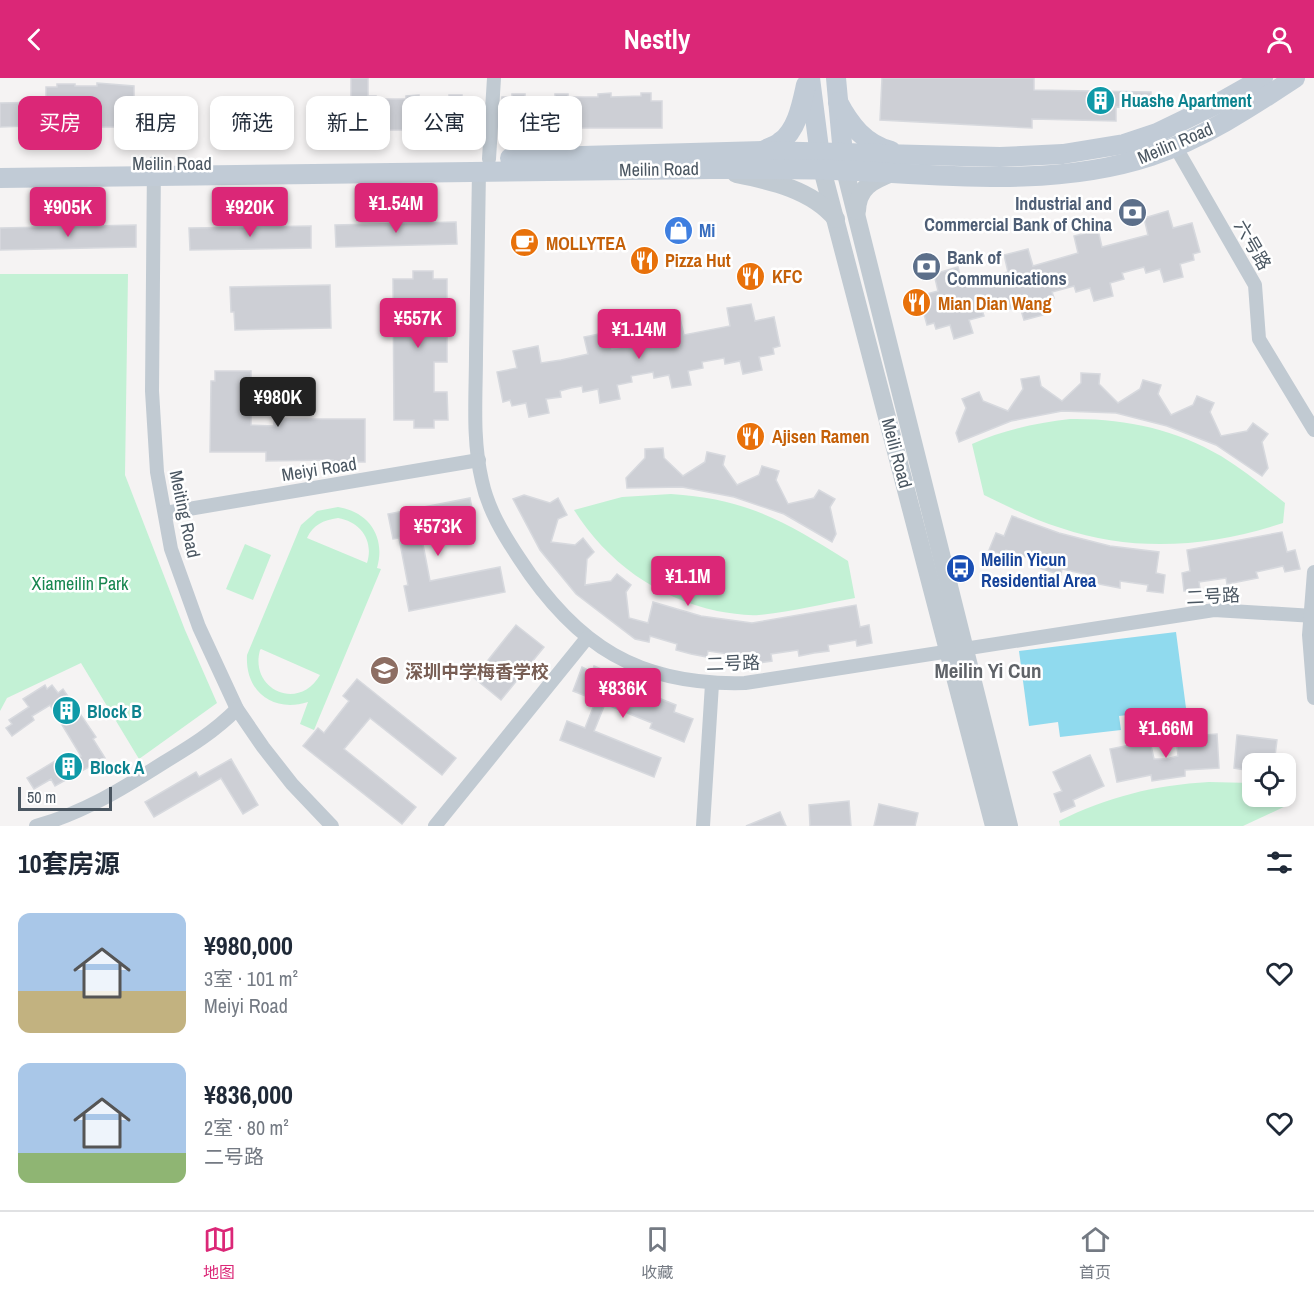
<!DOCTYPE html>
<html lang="zh">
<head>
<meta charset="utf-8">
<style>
  :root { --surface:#fff; --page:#f2f2f3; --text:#1f2937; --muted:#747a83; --line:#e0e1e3; --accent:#db2777 }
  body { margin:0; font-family:"Archivo Narrow","Noto Sans SC",sans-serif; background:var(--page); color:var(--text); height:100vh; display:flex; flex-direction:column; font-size:22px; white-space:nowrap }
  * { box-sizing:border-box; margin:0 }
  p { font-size:20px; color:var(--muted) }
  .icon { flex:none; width:33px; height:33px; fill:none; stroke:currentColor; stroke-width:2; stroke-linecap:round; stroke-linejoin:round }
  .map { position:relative; height:748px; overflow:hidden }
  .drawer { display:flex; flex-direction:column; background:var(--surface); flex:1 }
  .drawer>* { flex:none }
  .hud { position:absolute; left:18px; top:18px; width:600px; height:54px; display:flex; gap:12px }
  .fabs { position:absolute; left:1242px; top:675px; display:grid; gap:12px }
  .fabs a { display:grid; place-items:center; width:54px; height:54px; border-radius:12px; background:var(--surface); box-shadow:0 3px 9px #0003; font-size:30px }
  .scale { position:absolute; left:18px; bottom:15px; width:94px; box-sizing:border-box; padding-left:6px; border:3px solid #4a5661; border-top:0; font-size:16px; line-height:21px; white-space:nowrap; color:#4a5661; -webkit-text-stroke:4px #fff; paint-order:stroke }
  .price { position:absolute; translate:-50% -51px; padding:0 14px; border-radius:6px; background:var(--accent); color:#fff; font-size:20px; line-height:39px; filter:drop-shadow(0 2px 3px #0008) }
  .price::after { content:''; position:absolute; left:50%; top:36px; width:18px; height:14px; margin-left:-9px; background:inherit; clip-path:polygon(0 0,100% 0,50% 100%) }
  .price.current { background:#222; color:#fff }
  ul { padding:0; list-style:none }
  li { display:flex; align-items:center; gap:18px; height:150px; padding:0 18px }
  li span { display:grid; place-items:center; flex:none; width:168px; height:120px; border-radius:12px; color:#555 }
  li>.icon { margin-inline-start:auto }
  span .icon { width:72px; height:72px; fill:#fffc; stroke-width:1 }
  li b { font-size:26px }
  h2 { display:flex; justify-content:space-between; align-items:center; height:72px; padding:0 18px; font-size:26px }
  .tag { padding:0 21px; border-radius:12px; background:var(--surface); box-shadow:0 3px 9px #0003; font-size:21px; line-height:54px }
  .tag.current { background:var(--accent); color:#fff }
  header { display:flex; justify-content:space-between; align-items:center; height:78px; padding:0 18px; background:var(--accent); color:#fff; font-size:27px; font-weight:700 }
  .tabs { display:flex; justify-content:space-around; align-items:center; height:84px; border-top:2px solid var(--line); background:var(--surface); font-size:16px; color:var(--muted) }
  .tabs a { display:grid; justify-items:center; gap:3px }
  .tabs .current { color:var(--accent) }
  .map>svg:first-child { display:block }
  .green { fill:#c3f1d5; fill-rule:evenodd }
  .water { fill:#90daee }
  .building { fill:#cdcfd5; stroke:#d7d9de; stroke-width:1.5 }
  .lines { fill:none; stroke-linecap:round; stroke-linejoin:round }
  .minor { stroke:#c1cad2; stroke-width:14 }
  .tertiary { stroke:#c1cad2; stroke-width:18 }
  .secondary { stroke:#c1cbd6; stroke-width:20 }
  .labels { text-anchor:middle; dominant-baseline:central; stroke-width:5; stroke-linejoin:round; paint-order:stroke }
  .culture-label { font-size:18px; font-weight:bold; fill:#0d838f; stroke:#fff; text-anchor:start }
  .street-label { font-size:18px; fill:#4a5661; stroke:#fff }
  .service-label { font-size:18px; font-weight:bold; fill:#4e5e75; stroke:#fff; text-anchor:end }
  .shop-label { font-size:18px; font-weight:bold; fill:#366cbe; stroke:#fff; text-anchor:start }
  .food-label { font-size:18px; font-weight:bold; fill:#c56008; stroke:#fff; text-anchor:start }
  .transit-label { font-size:18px; font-weight:bold; fill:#164399; stroke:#fff; text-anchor:start }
  .park-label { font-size:18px; fill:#17864f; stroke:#fff }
  .education-label { font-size:18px; font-weight:bold; fill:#785e54; stroke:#fff; text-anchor:start }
  .quarter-label { font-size:21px; font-weight:bold; fill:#5f6368; stroke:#fff }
</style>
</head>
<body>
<header><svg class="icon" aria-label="back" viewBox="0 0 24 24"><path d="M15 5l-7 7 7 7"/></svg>Nestly<svg class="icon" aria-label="person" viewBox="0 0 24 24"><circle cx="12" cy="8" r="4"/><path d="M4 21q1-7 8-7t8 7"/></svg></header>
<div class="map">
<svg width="1314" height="748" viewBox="0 0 1314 748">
  <rect width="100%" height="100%" fill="#f5f3f3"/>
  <g class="green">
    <path d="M0,196h128l-3,201 60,155 32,73 -78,56 -58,-96 -74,35 -7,13z"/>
    <path d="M1070,341c53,-1 105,10 151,37 23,14 43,31 64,47l-2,20c-73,24 -148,30 -222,5 -27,-8 -52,-21 -77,-33l-12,-51c31,-14 64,-21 98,-25z"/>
    <path d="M671,416c76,5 114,27 177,67l7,37c-32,6 -64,14 -96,17 -14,1 -28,-2 -42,-4 -60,-13 -110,-49 -143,-101l48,-13z"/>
    <path d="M338,429c31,5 48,30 39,61l4,1 -67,161 -14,-6 8,-22c-35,11 -63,-10 -61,-47l54,-130 16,-14zM338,440c23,4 36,23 29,45l-60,-25c6,-13 16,-18 31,-20zM260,572l1,-1 59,26c-21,37 -71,15 -60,-25z"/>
    <path d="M245,466l26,11 -18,45 -27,-11z"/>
    <path d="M1209,704l43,1v13h34l1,-7 1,16 -45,21h-183l-1,-5c48,-24 96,-36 150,-39z"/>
  </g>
  <path class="water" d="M1176,554l10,76 -67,8 2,14 -61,7 -2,-15 -29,4 -10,-75z"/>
  <g class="building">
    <path d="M351,0h17v18h8v3h30v-3l13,-1v4h30v-4h13v3h11v17h4v15h-129v-15h3z"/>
    <path d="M882,0h152v12l117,2v16l-35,-1v14l-84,-2v9l-152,-8z"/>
    <path d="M97,5l37,3v37h-19v4h-17v-4h-23v4h-18v-4h-29v3l-28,1v-24l46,-1v-15h11v-3h18v2h22z"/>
    <path d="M611,15v4l30,-1v-3h10v8h11v27h-162l2,-31h10v-3h13v3h30v-3h13v3h30v-3z"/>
    <path d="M1168,133l5,17 19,-5 8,29 -7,2 1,6 -14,4 3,13 -19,5 -4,-13 -14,4 -2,-6 -22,6 2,6 -14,4 3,13 -19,5 -4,-13 -14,4 -2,-6 -22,6 2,6 -14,3 3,14 -19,5 -4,-13 -14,3 -2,-5 -22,5 2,6 -15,4 4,13 -19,6 -4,-14 -14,4 -2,-6 -7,2 -8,-29 19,-5 -4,-17 24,-7 4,17 27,-7 19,-5 -4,-17 24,-6 5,17 45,-13 -4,-17 24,-6 4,17 46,-12 -4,-17z"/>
    <path d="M456,144l1,22 -121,3 -1,-22z"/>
    <path d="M136,147v22l-136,3v-22z"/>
    <path d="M311,148v22l-121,2 -1,-22z"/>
    <path d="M413,193h20v8h14v28h-14l1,17v12l13,1v25h-13v30h13l1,28h-14v8h-20v-8h-20l-1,-141h20z"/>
    <path d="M330,207l1,43 -96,2 -1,-18h-3l-1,-25z"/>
    <path d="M751,226l4,17 19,-4 6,29 -7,2 1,6 -15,3 3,13 -19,4 -3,-13 -15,3 -1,-6 -22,4 1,6 -15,3 3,14 -19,3 -3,-13 -15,3 -1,-6 -22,4 1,6 -15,3 3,14 -20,4 -2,-14 -15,3 -1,-6 -11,2 -11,3 1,6 -15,2 3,14 -20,4 -3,-14 -14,3 -2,-6 -7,2 -6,-30 20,-4 -4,-17 25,-5 3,17 20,-3 27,-6 -4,-17 25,-5 3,17 47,-9 -4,-17 25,-5 4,17 46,-9 -3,-18z"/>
    <path d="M215,293h36v54l23,1v-7h91v43h-32v-2l-67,1v-9h-56l1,-71h4z"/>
    <path d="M1081,295l19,1 -1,10 19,19 22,-14 3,-9 18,5 -3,9 13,21 22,-10 4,-9 17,7 -4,9 11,24 26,-5 6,-8 15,11 -6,8 6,26 -6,8 -46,-31 -49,-19 -51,-13 -54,-2 -51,10 -52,21 -3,-9 10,-25 -4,-9 17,-7 4,9 25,10 15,-22 -2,-10 18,-3 2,10 21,15 19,-18z"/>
    <path d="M663,370l1,10 19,18 22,-14 2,-10 18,4 -2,9 14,20 22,-10 3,-9 17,5 -3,9 12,24 26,-6 5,-8 16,9 -5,8 6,27 -4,8 -48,-28 -50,-17 -52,-10 -55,1 -1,-10 19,-20v-9z"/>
    <path d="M524,417l26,8 8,-5 9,17 -9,4 -7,23 24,3 8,-7 11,14 -7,7 -2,26 26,-4 6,-7 14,11 -5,7 3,26 19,5 5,-21 48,14 51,7 104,-18 4,22 9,-2 3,18 -15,3 -1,-6 -28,5 1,6 -15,2 -15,3 -1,-6 -27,4 1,7 -20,3 -17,-3 1,-6 -28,-4 -1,6 -16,-3 -15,-4 1,-6 -27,-8 -1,6 -14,-3 -59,-45 -36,-44 -27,-51z"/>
    <path d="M470,420l5,25 -54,11 9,47 70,-14 5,25 -96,19 -5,-25 4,-1 -9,-47 -6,1 -5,-25z"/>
    <path d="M1012,438l47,17 51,13 49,6 -3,21 9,2 -2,18 -16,-2 1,-6 -28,-4v7l-32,-6 1,-7 -27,-6 -1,6 -31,-10 2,-6 -26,-9 -2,6 -15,-6 7,-17 8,3z"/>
    <path d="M1282,454l5,20 8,-2 5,19 -15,3 -2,-6 -27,6 2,6 -31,6 -1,-6 -27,4 1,7 -16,2 -2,-18 8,-2 -3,-21z"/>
    <path d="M516,547l28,22 -43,53 -27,-22z"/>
    <path d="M594,588l21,9 -2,5 20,8 2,-6 23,10 -2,5 20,8 -2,7 19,7 -9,23 -34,-14 2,-5 -47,-19 -11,27 67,27 -7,19 -94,-37 7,-19 18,7 11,-28 -23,-9 9,-24 10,5z"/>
    <path d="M357,601l99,79 -14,17 -72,-57 -26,31 72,58 -14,17 -99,-78 15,-18 6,5 25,-32 -6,-5z"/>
    <path d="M45,607l2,4 5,-4 6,8 5,-4 33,48 -3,2 12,19 -50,28 -4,-7 -17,10 -7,-11 28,-17 4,8 22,-13 -31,-51 -18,11 2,4 -22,16 -6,-8 6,-4 -3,-4 20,-13 -6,-8z"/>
    <path d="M1217,656l2,34 -34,2v6l-33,5 -1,-6 -34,7 -7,-33 40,-8 4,18h12l12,-3 -2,-19z"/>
    <path d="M1237,657l40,5 -3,24h-22v7l-18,-3z"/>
    <path d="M1090,677l14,31 -31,14 2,6 -14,6 -7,-18 8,-3 -9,-19z"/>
    <path d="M231,681l27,46 -15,9 -22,-36 -67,39 -9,-15 51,-30 3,5z"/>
    <path d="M849,723l2,25h-41l-1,-21z"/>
    <path d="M879,726l39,9 -3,13h-41z"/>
    <path d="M780,734l6,14h-40z"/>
  </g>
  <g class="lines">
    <g class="minor">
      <path d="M1175,68l80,139 4,54 55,91"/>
      <path d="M489,81l5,-81"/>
      <path d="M154,85l-2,228 5,81 14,77 28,78 38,82 26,38 29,37 40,42"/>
      <path d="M479,93c-1,61 -2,122 -3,183 0,42 -4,85 6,127 6,28 21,53 37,77 57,88 120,128 226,125l469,-73 100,6"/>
      <path d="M165,435l314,-53"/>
      <path d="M1314,494l-5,63 5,63"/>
      <path d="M36,748c47,-13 86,-37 127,-63 28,-17 51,-31 74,-54"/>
      <path d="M435,748l152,-188"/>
      <path d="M703,748l9,-142"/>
    </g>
    <g class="tertiary">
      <path d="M822,91l172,657"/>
      <path d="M845,92l164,656"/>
      <path d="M736,96c36,7 76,16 100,45"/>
      <path d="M857,133c1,-24 15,-30 35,-38"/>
    </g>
    <g class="secondary">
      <path d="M810,0l11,86"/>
      <path d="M836,0l8,87"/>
      <path d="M838,24c12,23 27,42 53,49"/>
      <path d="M763,73c5,-3 12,-5 17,-9 17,-11 22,-39 26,-57"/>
      <path d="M510,80l253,-7 237,6 63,-3 61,-10 33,-11 60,-29 46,-26"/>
      <path d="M0,100l711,-9c49,0 97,-1 146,2 97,5 200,16 294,-15 51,-17 100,-49 144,-78"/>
    </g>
  </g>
  <defs>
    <symbol id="building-disc" viewBox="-11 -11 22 22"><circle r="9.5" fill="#0f9aa8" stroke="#fff"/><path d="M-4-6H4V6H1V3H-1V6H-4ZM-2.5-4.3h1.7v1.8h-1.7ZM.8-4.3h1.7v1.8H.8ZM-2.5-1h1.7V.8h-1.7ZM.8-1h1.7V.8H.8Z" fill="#fff"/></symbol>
    <symbol id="bank-disc" viewBox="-11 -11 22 22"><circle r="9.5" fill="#5c6f8a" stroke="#fff"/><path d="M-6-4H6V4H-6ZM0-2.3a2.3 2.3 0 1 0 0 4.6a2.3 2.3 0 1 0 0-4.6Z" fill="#fff"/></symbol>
    <symbol id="shop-disc" viewBox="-11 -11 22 22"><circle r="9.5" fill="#3f7fe0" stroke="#fff"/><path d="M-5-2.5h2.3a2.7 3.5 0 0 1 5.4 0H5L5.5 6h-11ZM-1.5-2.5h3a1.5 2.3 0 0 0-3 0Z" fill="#fff"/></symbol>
    <symbol id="cafe-disc" viewBox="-11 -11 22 22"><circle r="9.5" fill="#e8710a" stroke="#fff"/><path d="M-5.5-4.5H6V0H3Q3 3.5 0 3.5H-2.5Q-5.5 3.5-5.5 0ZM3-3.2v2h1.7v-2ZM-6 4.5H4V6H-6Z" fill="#fff"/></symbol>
    <symbol id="restaurant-disc" viewBox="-11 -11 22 22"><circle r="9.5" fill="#e8710a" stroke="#fff"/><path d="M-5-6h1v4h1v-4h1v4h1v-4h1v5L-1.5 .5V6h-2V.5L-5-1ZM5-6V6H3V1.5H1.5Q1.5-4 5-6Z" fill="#fff"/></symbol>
    <symbol id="bus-disc" viewBox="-11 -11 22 22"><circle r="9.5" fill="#1a4fb4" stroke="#fff"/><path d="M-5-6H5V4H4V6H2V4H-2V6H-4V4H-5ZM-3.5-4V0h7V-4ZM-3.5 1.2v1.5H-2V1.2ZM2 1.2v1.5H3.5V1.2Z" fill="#fff"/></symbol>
    <symbol id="school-disc" viewBox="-11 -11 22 22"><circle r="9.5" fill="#8d6e63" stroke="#fff"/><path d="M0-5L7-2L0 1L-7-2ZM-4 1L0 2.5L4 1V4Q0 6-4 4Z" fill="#fff"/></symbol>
  </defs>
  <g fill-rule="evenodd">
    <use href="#building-disc" x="1084" y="6" width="33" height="33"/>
    <use href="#bank-disc" x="1116" y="118" width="33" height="33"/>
    <use href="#shop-disc" x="662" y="136" width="33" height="33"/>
    <use href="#cafe-disc" x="508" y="148" width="33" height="33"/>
    <use href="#restaurant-disc" x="628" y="166" width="33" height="33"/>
    <use href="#bank-disc" x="910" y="172" width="33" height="33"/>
    <use href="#restaurant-disc" x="734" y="182" width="33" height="33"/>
    <use href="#restaurant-disc" x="900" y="208" width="33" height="33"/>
    <use href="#restaurant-disc" x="734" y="342" width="33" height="33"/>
    <use href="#bus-disc" x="944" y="474" width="33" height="33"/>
    <use href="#school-disc" x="368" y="576" width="33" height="33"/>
    <use href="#building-disc" x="50" y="616" width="33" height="33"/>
    <use href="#building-disc" x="52" y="672" width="33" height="33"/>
  </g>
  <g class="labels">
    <g class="culture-label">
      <text x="1121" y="22">Huashe Apartment</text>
      <text x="87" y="633">Block B</text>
      <text x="90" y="689">Block A</text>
    </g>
    <g class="street-label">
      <text transform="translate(1175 65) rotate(-23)">Meilin Road</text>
      <text x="172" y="85">Meilin Road</text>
      <text transform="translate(659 91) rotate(-1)">Meilin Road</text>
      <text transform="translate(1253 167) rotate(60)">六号路</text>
      <text transform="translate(897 375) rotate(75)">Meili Road</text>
      <text transform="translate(319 391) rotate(-9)">Meiyi Road</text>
      <text transform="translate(185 436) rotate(78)">Meiting Road</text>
      <text transform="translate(1213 518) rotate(-3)">二号路</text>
      <text transform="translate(733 585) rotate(-2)">二号路</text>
    </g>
    <g class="service-label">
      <text x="1112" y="125">Industrial and<tspan x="1112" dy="21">Commercial Bank of China</tspan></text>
      <text x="947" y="179" text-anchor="start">Bank of<tspan x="947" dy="21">Communications</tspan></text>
    </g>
    <g class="shop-label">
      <text x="699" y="152">Mi</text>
    </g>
    <g class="food-label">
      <text x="546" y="165">MOLLYTEA</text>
      <text x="665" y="182">Pizza Hut</text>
      <text x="772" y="198">KFC</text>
      <text x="938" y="225">Mian Dian Wang</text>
      <text x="772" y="358">Ajisen Ramen</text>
    </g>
    <g class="transit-label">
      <text x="981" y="481">Meilin Yicun<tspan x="981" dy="21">Residential Area</tspan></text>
    </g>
    <g class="park-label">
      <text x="80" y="505">Xiameilin Park</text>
    </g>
    <g class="education-label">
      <text x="405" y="593">深圳中学梅香学校</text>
    </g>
    <g class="quarter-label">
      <text x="988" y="592">Meilin Yi Cun</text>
    </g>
  </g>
</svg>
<div class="fabs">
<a><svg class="icon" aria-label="locate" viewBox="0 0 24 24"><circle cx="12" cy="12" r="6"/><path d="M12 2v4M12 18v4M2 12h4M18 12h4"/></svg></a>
</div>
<div class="scale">50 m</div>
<b class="price" style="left:396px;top:156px">¥1.54M</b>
<b class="price" style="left:68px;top:160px">¥905K</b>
<b class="price" style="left:250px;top:160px">¥920K</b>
<b class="price" style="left:418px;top:271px">¥557K</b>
<b class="price" style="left:639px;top:282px">¥1.14M</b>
<b class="price current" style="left:278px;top:350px">¥980K</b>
<b class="price" style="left:438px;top:479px">¥573K</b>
<b class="price" style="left:688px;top:529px">¥1.1M</b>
<b class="price" style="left:623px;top:641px">¥836K</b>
<b class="price" style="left:1166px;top:681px">¥1.66M</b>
<div class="hud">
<a class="tag current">买房</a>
<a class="tag">租房</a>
<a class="tag">筛选</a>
<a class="tag">新上</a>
<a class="tag">公寓</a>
<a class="tag">住宅</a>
</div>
</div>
<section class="drawer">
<h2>10套房源<svg class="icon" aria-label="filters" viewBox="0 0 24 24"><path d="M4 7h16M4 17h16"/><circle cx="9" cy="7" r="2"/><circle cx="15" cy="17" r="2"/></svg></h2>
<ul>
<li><span style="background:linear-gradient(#a9c7e8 65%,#c2b280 0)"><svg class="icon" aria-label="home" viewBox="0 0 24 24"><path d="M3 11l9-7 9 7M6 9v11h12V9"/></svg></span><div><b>¥980,000</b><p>3室 · 101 m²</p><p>Meiyi Road</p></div><svg class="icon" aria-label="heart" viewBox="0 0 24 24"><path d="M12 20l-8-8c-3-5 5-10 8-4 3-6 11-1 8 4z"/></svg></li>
<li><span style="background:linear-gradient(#a9c7e8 75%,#8fb573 0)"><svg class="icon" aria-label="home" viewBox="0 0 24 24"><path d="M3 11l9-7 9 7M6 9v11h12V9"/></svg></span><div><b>¥836,000</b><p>2室 · 80 m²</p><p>二号路</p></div><svg class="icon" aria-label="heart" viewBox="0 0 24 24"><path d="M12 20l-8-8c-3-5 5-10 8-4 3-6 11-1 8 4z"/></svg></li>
</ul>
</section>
<nav class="tabs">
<a class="current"><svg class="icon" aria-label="map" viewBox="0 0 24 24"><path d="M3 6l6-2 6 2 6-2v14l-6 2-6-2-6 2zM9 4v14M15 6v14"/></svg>地图</a>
<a><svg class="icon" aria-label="saved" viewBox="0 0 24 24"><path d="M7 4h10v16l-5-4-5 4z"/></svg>收藏</a>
<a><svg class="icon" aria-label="home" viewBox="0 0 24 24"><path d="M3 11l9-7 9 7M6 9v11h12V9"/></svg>首页</a>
</nav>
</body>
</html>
